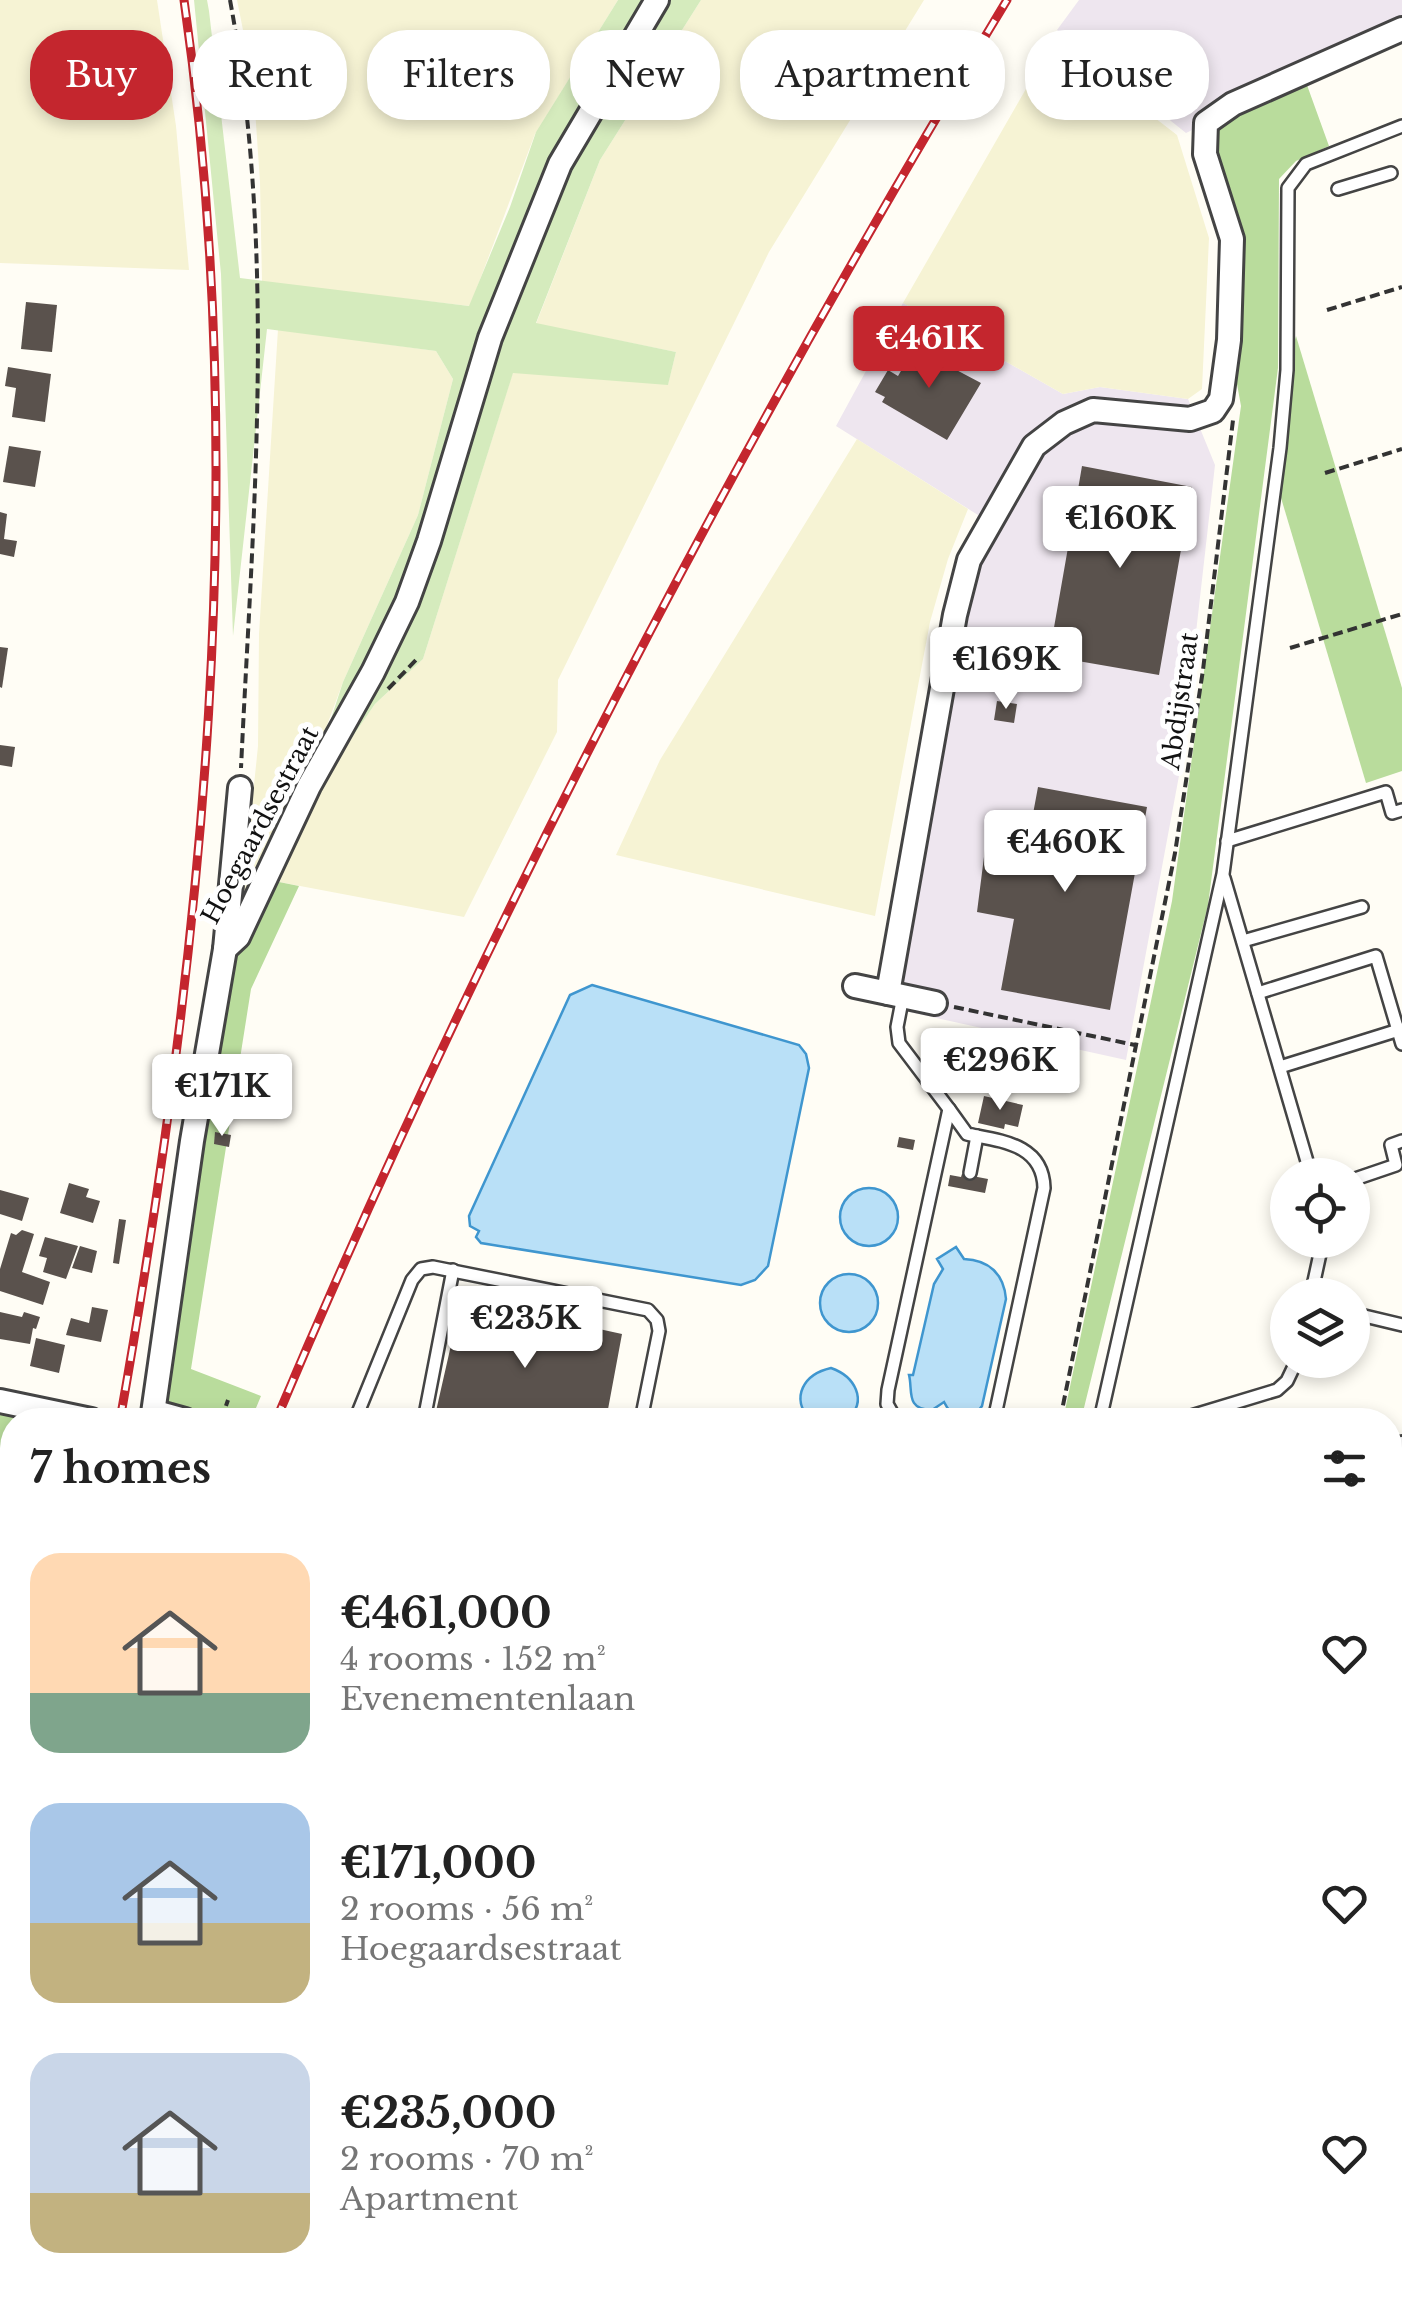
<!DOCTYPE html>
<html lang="en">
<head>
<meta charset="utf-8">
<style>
  :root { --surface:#fff; --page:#f2f2f2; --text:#222; --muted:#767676; --accent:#c4262e }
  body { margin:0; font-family:"Libre Baskerville",serif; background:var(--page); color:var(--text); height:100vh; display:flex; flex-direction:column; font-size:38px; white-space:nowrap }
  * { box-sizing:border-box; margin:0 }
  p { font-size:32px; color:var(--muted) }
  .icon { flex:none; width:55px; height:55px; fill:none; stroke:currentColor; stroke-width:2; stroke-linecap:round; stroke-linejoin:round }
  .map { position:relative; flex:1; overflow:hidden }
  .details { position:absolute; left:0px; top:1408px; width:1402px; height:892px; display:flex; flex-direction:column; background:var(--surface); border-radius:40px 40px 0 0; box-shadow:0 5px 15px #0003 }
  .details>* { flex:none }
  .hud { position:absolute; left:30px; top:30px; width:1342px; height:90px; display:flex; gap:20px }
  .controls { position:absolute; left:1270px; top:1158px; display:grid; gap:20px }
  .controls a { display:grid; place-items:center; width:100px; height:100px; border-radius:50%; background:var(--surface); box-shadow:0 5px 15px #0003; font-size:50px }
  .price { position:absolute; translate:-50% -85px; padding:0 22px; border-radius:10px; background:#fff; color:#222; font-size:32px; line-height:65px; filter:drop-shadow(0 2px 5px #0008) }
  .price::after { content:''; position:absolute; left:50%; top:60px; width:30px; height:22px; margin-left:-15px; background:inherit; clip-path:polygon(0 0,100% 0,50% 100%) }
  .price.active { background:var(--accent); color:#fff }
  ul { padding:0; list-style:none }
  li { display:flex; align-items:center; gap:30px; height:250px; padding:0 30px }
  li span { display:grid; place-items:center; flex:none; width:280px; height:200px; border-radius:30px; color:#555 }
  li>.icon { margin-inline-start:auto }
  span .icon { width:120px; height:120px; fill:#fffc; stroke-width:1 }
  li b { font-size:42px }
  h2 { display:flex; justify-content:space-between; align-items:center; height:120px; padding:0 30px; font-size:42px }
  .chip { padding:0 35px; border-radius:40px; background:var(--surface); box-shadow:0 5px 15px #0003; font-size:35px; line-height:90px }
  .chip.active { background:var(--accent); color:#fff }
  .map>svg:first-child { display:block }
  .industrial { fill:#eee6ef }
  .farmland { fill:#f6f3d4 }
  .green { fill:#d5ebbd }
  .forest { fill:#b9dc9c }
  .water { fill:#b9e0f7; stroke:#3f96cf; stroke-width:2.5 }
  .building { fill:#5a524d }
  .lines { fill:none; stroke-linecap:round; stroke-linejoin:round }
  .lane-casing { stroke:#444; stroke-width:16 }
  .street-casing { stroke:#444; stroke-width:28 }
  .highway-casing { stroke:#222; stroke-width:45 }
  .path { stroke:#333; stroke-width:4; stroke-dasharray:10 5; stroke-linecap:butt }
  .lane { stroke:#fff; stroke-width:11 }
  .street { stroke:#fff; stroke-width:22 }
  .highway { stroke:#f5a25d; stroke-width:40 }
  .rail-casing { stroke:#c4262e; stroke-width:9 }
  .rail { stroke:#fff; stroke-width:5; stroke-dasharray:15; stroke-linecap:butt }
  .labels { text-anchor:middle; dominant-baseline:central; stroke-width:10; stroke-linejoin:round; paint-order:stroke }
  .street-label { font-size:25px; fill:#111; stroke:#fff }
</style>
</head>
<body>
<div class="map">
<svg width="1402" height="2299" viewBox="0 0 1402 2299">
  <rect width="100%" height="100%" fill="#fffdf5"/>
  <g class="industrial">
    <path d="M1079,0h323v29l-216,104 -129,-103z"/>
    <path d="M903,303l160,91 37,-7 88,12 27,66 -34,300 -55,295 -253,-56 78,-418 27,-71 -142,-89z"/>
  </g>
  <g class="farmland">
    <path d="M0,0h157l19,126 13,144 -189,-7z"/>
    <path d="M237,0h381l-83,134 -65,172 -208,-23 -2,-101 -7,-102z"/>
    <path d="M701,0h223l-155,252 -211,428 -1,52 -93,185 -185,-35 -38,30 17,-166 1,-112 19,-305 158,22 17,28 -35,136 -75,167 -54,146 86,-124 48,-45 90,-287 155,12 8,-32 -140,-28 64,-164z"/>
    <path d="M1054,40l123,95 32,103 -7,151 -14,10 -88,-12 -37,7 -160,-91z"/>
    <path d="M857,439l111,70 -20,50 -18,63 -55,294 -259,-61 44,-95z"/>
    <path d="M1402,1575v724h-1399l9,-28v17h1378v-710z"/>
    <path d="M12,1619v180l-12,54v-233z"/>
  </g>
  <path class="green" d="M194,0h13l2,11 31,267 229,28 41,-99 26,-75 82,-132h83l-101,160 -64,163 140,29 -8,33 -155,-12 -90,286 -48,45 -89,129 23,-47 34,-104 75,-167 35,-136 -17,-28 -169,-22 -34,307 -12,-362z"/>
  <g class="forest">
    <path d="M1303,74l26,72 -33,15 -17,18 -1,189 -70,537 -127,515h-18l109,-519 69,-495 -12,-66 3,-101 -26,-116z"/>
    <path d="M1296,336l106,352v83l-36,12 -90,-302 11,-111z"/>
    <path d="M279,882l20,4 -48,103 -60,380 70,27 -10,24h-89l13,-114 54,-332 22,-58z"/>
    <path d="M0,1412l40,8h-28v48l-12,-3z"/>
    <path d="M0,1556l12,2v61l-12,1z"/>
  </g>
  <g class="water">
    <path d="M592,985l207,60 7,9 3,14 -41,198 -13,14 -14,5 -260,-42 -5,-6 3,-6 -9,-5 -1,-10 101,-221z"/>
    <circle cx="869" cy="1217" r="29"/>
    <path d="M956,1247l8,12c25,1 40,15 42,40l-24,107c-12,19 -30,13 -38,-4l-12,8c-27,0 -19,-20 -23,-35h4l21,-91 9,-15 -6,-10z"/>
    <circle cx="849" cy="1303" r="29"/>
    <path d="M831,1368c23,8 38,32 16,52h-37c-20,-23 -6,-46 21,-52z"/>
  </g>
  <g class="building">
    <path d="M156,74l2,17 -17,2 -1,-17z"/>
    <path d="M26,302l31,3 -5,47 -31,-3z"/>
    <path d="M929,335l10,6 -9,15 51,27 -34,57 -65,-38 3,-5 -10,-5 13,-22 10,6 17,-29 5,3z"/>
    <path d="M8,367l43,7 -6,48 -33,-5 4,-29 -11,-2z"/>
    <path d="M9,446l32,5 -6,36 -32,-5z"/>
    <path d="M1082,466l110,21 -33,188 -110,-19 24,-137 -11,-2 2,-12 11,2z"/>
    <path d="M0,512l7,2 -3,25 13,2 -3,16 -14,-3z"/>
    <path d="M0,647l8,1 -6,40 -2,-1z"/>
    <path d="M997,701l20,3 -3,19 -20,-3z"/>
    <path d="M0,745l15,2 -3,20 -12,-2z"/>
    <path d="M1038,787l109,20 -37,203 -109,-20 13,-71 -37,-7 8,-63 3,1 5,-26 37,6z"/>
    <path d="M984,1096l39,9 -5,22 -13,-3 -1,5 -26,-6z"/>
    <path d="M215,1132l16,3 -2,12 -15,-3z"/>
    <path d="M899,1137l16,3 -2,10 -16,-3z"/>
    <path d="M962,1174l26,5 -3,14 -37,-7 2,-11 11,2z"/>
    <path d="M69,1183l20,6 -3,8 14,4 -7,22 -33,-10z"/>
    <path d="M0,1190l29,8 -7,23 -22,-7z"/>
    <path d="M119,1219l7,1 -7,44 -6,-1z"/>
    <path d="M22,1230l12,4 -12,38 28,10 -7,23 -43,-14v-22l11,-36 5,2z"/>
    <path d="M45,1237l33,9 -12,33 -23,-7 4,-14 -8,-2z"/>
    <path d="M80,1246l17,5 -5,22 -20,-5z"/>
    <path d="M461,1301l32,6 -3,17 32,6 3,-16 32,7 -3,16 32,7 4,-17 32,7 -16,86h-172z"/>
    <path d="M92,1307l16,3 -7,32 -35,-7 5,-17 18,5z"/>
    <path d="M0,1312l22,5 2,-5 16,5 -4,12 -3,-1 -3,16 -30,-5z"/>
    <path d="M36,1338l29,7 -6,28 -29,-7z"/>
    <path d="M862,2289l26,10h-30z"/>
  </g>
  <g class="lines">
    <defs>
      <g id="lane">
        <path d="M1338,189l53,-16"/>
        <path d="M1227,841l159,-49 6,21 10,-3"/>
        <path d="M1224,878l87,297"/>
        <path d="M1243,941l119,-34"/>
        <path d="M1258,993l118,-37 26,88"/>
        <path d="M1280,1067l122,-38"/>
        <path d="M949,1109l18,25c34,7 76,10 77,54l-50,232"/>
        <path d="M970,1173l7,-37"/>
        <path d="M1352,1180l44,-15 -5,-20 11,-4"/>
        <path d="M1311,1295l12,-55"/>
        <path d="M1352,1313l50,12"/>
        <path d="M355,1420l57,-140 9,-11 12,-2 215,43 9,10 2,11 -18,89"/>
        <path d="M424,1420l29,-150"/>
        <path d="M896,1420l-9,-16 1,-14 61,-281 -50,-66 -2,-16 6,-31"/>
        <path d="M1100,1420l123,-546 57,-426 7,-78 1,-182 18,-24 96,-38"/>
        <path d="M1178,1420l99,-30 10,-9 10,-21"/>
      </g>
      <g id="street">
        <path d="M225,949l13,-12 71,-151 64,-114 34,-70 22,-61 61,-203 70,-174 97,-164"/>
        <path d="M855,986l33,7 67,-378 14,-55 65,-114 30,-23 29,-13 97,9 23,-8 8,-12 8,-59 3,-101 -27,-85 1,-31 27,-19 169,-75"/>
        <path d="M888,993l47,10"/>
        <path d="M0,1401l91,19"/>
        <path d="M156,1412l29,8"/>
        <path d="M152,1420l40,-279 33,-192 15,-161"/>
        <path d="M1390,1451l12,-3"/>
      </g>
      <g id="highway">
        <path d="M0,1493l12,2"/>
        <path d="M1390,1500l12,-3"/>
        <path d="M0,1530l12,3"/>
        <path d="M1390,1536l12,-2"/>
      </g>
    </defs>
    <use href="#lane" class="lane-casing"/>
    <use href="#street" class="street-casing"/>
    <use href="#highway" class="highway-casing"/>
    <g class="path">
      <path d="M230,0c47,253 23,513 11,768"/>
      <path d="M1327,310l75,-23"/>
      <path d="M1325,473l77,-24"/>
      <path d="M1290,648l112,-34"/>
      <path d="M388,689l28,-29"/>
      <path d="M954,1007l181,38"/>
      <path d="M221,1420l7,-20"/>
      <path d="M1060,1420l115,-567 28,-183 30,-250"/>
      <path d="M1390,1759l12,3"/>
      <path d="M0,2263l9,-33"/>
      <path d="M997,2288l38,11"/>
      <path d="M595,2299l12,-11"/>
      <path d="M937,2299l2,-11"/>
    </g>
    <use href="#lane" class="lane"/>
    <use href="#street" class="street"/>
    <use href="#highway" class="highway"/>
    <defs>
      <g id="rail">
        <path d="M120,1420c83,-468 132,-947 64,-1420"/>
        <path d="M276,1420c208,-491 455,-964 731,-1420"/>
        <path d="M0,1929l12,-51"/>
        <path d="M0,1970l12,-50"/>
        <path d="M0,2101l12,-36"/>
        <path d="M0,2137l12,-36"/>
      </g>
    </defs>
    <use href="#rail" class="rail-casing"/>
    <use href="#rail" class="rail"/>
  </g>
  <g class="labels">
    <g class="street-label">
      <text transform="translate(1180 701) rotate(-82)">Abdijstraat</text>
      <text transform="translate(260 825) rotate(-62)">Hoegaardsestraat</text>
    </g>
  </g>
</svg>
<div class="controls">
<a><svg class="icon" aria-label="locate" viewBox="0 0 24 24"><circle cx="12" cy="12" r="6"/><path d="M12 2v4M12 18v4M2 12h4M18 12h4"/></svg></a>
<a><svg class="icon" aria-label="layers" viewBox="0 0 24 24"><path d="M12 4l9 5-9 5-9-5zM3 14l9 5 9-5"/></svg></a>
</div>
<b class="price active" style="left:929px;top:391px">€461K</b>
<b class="price" style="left:1120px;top:571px">€160K</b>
<b class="price" style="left:1006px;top:712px">€169K</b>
<b class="price" style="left:1065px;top:895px">€460K</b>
<b class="price" style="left:1000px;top:1113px">€296K</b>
<b class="price" style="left:222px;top:1139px">€171K</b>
<b class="price" style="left:525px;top:1371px">€235K</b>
<div class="hud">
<a class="chip active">Buy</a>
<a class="chip">Rent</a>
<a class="chip">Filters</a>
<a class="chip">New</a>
<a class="chip">Apartment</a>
<a class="chip">House</a>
</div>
<section class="details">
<h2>7 homes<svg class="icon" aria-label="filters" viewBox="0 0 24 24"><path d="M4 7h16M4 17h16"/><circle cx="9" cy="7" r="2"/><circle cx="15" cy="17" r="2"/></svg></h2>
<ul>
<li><span style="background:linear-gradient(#ffd9b3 70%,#7fa58c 0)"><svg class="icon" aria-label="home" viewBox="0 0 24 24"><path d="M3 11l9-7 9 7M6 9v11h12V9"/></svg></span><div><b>€461,000</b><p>4 rooms · 152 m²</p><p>Evenementenlaan</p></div><svg class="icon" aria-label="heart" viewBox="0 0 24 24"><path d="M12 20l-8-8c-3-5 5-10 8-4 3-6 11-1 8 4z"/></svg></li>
<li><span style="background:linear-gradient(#a9c7e8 60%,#c2b280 0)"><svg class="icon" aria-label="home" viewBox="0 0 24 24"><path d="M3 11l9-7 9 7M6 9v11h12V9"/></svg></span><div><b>€171,000</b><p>2 rooms · 56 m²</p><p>Hoegaardsestraat</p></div><svg class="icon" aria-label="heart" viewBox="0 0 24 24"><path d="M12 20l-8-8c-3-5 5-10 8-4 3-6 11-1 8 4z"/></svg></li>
<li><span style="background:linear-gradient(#c9d6e8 70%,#c2b280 0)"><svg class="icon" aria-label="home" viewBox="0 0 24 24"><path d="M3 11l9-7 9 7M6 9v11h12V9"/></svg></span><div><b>€235,000</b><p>2 rooms · 70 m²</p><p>Apartment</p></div><svg class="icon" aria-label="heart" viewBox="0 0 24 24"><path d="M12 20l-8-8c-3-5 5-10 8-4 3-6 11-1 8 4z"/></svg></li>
</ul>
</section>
</div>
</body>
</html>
